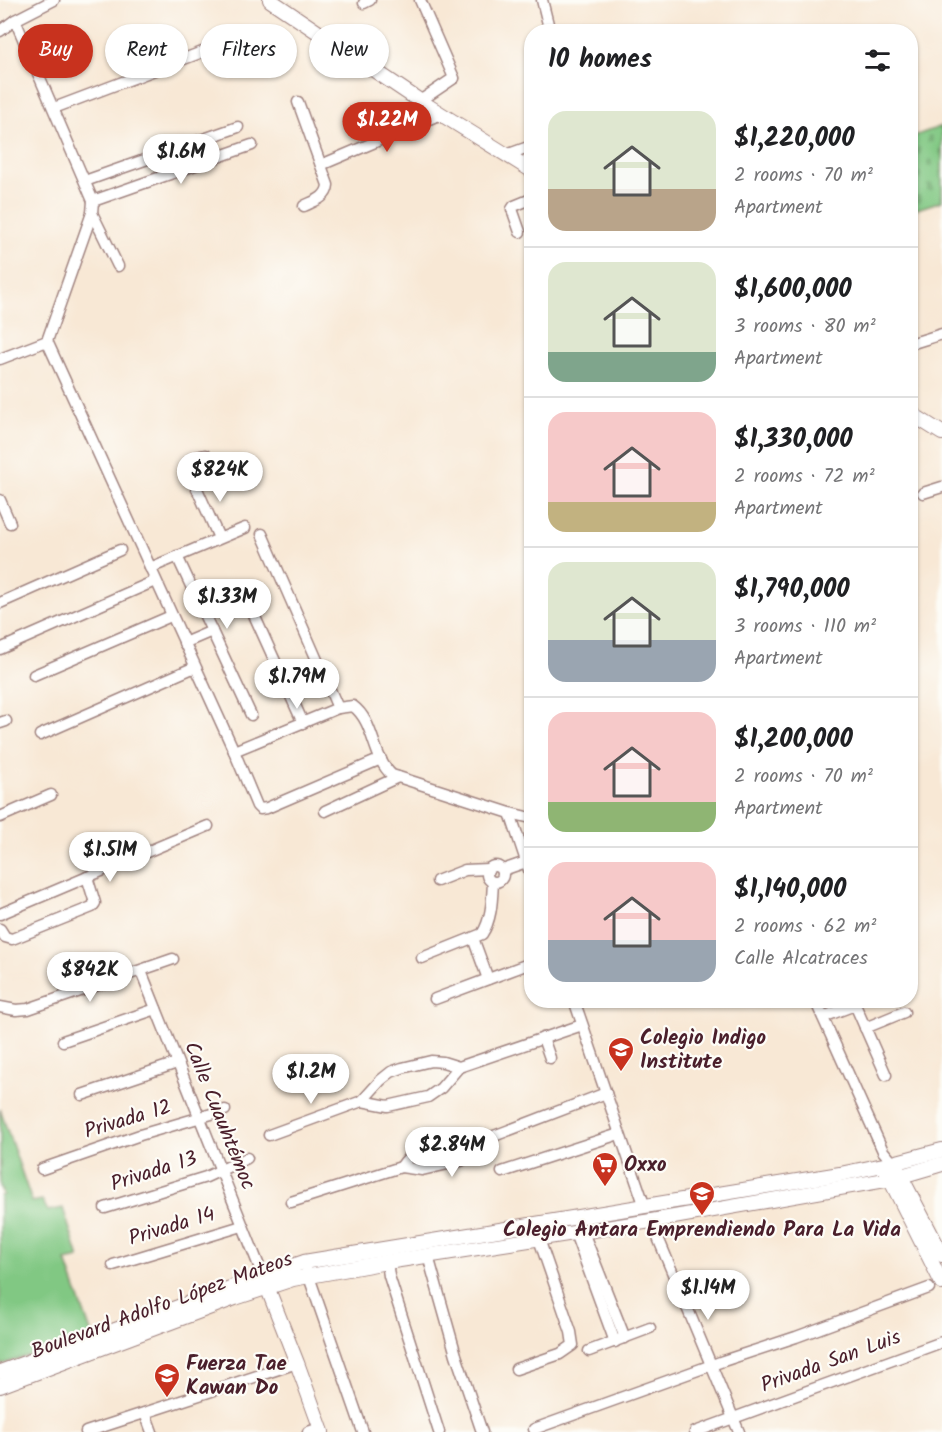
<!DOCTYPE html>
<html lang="en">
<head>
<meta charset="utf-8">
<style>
  :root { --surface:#fff; --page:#f2f2f2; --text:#202124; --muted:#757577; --line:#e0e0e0; --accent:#c8321e }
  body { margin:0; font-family:Kalam,sans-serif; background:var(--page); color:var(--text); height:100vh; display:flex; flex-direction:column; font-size:22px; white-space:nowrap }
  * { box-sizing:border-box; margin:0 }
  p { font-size:20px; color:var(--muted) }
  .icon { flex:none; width:33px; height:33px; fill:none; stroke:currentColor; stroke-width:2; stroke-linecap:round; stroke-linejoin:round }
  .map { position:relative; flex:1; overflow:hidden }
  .sheet { position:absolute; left:524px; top:24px; width:394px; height:984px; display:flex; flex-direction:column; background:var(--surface); border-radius:24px; box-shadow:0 2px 4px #0004 }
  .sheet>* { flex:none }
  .hud { position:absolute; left:18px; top:24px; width:416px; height:54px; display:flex; gap:12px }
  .price { position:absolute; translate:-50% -51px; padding:0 14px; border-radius:21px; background:#fff; color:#222; font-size:20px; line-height:39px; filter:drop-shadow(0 2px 3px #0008) }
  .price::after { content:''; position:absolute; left:50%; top:36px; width:18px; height:14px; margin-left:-9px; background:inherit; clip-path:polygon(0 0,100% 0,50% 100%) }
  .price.selected { background:var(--accent); color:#fff }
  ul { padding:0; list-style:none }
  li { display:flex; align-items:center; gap:18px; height:150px; padding:0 24px }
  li+li { border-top:2px solid var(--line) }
  li span { display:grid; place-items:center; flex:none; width:168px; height:120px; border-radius:18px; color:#555 }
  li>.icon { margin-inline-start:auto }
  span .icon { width:72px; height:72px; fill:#fffc; stroke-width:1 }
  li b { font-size:26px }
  h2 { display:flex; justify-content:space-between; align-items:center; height:72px; padding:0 24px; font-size:26px }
  .chip { padding:0 21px; border-radius:27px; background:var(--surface); box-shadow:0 2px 4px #0004; font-size:21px; line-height:54px }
  .chip.selected { background:var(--accent); color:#fff }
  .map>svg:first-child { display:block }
  .cemetery { fill:url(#cemetery-stones); stroke:#667457; stroke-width:1.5 }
  .park { fill:#81c883; stroke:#667457; stroke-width:1.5 }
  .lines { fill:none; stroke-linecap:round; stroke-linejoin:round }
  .minor-casing { stroke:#a18480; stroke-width:13 }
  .tertiary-casing { stroke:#a18480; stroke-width:16 }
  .minor { stroke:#fff; stroke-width:10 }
  .tertiary { stroke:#fff; stroke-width:14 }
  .labels { text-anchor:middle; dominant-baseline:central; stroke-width:4.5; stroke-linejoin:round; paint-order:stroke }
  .poi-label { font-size:21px; font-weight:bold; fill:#4a1f2b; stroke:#fdfcf7; text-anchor:start }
  .street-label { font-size:21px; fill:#4a1f2b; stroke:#fdfcf7 }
</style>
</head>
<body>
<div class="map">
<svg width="942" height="1432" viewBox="0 0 942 1432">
  <defs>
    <pattern id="cemetery-stones" width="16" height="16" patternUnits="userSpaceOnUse" patternTransform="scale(1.5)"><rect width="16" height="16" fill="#81c883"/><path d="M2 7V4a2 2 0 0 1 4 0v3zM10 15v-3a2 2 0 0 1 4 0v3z" fill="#71ab71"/></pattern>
  </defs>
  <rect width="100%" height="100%" fill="#fdfcf7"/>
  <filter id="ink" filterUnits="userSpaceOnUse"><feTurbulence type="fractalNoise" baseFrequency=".0167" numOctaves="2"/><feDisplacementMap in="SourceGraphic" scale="12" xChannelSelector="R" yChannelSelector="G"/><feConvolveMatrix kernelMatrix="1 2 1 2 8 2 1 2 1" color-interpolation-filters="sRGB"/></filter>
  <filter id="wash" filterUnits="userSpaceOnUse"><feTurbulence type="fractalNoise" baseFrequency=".008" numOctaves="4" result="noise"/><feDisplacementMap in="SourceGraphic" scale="24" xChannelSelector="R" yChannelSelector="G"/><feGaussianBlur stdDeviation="1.35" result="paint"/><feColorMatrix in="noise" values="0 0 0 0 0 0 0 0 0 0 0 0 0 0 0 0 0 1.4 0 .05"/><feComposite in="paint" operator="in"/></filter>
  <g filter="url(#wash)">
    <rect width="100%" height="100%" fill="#f8e8d5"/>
    <path class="cemetery" d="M942,126v75l-31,10v-74z"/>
    <path class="park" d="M0,1109l32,93 10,-2 6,11 15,-3 16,50 -13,3 26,74 -92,30v-169l3,-1 -3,-9z"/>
  </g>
  <g filter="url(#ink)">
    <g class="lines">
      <defs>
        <g id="minor">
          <path d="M420,0l34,78 -34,23"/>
          <path d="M542,0l6,24"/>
          <path d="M364,3l6,-3"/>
          <path d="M15,20l78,181 -1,12 -45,128"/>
          <path d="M0,31l15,-11 39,-20"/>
          <path d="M298,102l30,83c-1,13 -14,16 -24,21"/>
          <path d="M54,108l151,-57"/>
          <path d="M506,155l25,-9"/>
          <path d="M321,165l120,-51"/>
          <path d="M85,181l153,-54"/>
          <path d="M93,201l159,-56"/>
          <path d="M92,213l26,53"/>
          <path d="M520,232l-8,-23 2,-3 17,-7"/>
          <path d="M47,341l187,410 23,55 3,3 7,-1 114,-49"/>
          <path d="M910,344l32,-10"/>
          <path d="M0,359l47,-18"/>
          <path d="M194,480l17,-14 -1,-6 -5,-5 -12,3 -6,6 2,7 30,67"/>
          <path d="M923,493l19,-6"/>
          <path d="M0,500l10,23"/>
          <path d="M262,534l76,174"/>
          <path d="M177,556l74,159"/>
          <path d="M150,568l95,-40"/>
          <path d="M245,595l58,128"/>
          <path d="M0,603l120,-53"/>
          <path d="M184,643l28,-12"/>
          <path d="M0,649l155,-68"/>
          <path d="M34,675l137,-59"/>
          <path d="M0,723l6,-2"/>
          <path d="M40,735l155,-68"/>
          <path d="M234,751l104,-43 15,-2c22,16 19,52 39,69l118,38 21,5"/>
          <path d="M325,811l73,-34"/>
          <path d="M510,813l21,63"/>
          <path d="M0,817l51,-22"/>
          <circle cx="495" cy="874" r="8"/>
          <path d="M503,870l23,-8"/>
          <path d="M437,881l28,-11 23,-1"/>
          <path d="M0,914l208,-88"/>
          <path d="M0,929l5,8 7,2 80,-32 3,-4 -8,-26"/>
          <path d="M473,938l15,41"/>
          <path d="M422,958l60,-24c10,-15 10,-35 11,-52"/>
          <path d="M141,971l122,305"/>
          <path d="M435,999l96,-36"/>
          <path d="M574,1000l71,207"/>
          <path d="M815,1000l68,151 10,12"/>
          <path d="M853,1000l33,75"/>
          <path d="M0,1007l16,3 12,-1 145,-50"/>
          <path d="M823,1017l32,-12"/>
          <path d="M865,1028l39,-16"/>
          <path d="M543,1038l7,20"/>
          <path d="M63,1041l93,-32"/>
          <path d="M82,1095l95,-32"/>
          <path d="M362,1101l26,5 40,-9 13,-9 18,-21 123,-42"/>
          <path d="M269,1135l93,-34 19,-21 10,-8 11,-4 29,-7 12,1 16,5"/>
          <path d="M401,1167c21,-30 51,-38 85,-28"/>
          <path d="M42,1169l98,-34 85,-25"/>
          <path d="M502,1172l117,-38"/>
          <path d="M291,1202l110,-35 21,3 39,-9 13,-8 12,-14 120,-46"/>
          <path d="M105,1208l101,-31 41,-19"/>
          <path d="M651,1221l88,211"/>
          <path d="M583,1232l42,106"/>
          <path d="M575,1233l40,109"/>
          <path d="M428,1256l28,99 26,77"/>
          <path d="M387,1262l2,14 50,156"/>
          <path d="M113,1265l129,-39"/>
          <path d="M307,1271l56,161"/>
          <path d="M589,1351l61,-23"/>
          <path d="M516,1369l44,-15 13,-9 -2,-13 -32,-93"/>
          <path d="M145,1413l7,19"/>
          <path d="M534,1429l189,-68 73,-24 133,-49"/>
          <path d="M86,1432l211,-69"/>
          <path d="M308,1432l12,-4"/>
          <path d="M695,1432l247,-90"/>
        </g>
        <g id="tertiary">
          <path d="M270,0l150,101 111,69"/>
          <path d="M910,413l32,20"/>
          <path d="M897,1169l45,86"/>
          <path d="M887,1173l55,110"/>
          <path d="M264,1279l33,84 25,69"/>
          <path d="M0,1372l263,-96 41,-14 536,-88 53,-11 49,-13"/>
          <path d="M0,1386l235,-88 58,-19 94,-17 264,-41 240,-42 51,-15"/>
        </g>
      </defs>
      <use href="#minor" class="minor-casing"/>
      <use href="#tertiary" class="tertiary-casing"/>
      <use href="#minor" class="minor"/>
      <use href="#tertiary" class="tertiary"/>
    </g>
  </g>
  <defs>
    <symbol id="school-pin" viewBox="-11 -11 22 30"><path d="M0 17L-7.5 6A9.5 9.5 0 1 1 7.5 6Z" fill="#c8321e" stroke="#fdfcf7"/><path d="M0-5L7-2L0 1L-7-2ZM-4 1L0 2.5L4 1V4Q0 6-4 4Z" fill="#fff"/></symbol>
    <symbol id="supermarket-pin" viewBox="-11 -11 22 30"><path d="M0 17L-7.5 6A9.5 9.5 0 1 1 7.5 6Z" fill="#c8321e" stroke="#fdfcf7"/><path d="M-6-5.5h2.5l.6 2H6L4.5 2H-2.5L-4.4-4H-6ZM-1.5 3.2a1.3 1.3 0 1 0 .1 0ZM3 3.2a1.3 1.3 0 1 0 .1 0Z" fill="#fff"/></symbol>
  </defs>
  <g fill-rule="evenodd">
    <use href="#school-pin" x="606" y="1035" width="30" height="40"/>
    <use href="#supermarket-pin" x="590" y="1150" width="30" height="40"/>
    <use href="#school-pin" x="687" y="1179" width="30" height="40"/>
    <use href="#school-pin" x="152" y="1361" width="30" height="40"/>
  </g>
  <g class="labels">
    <g class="poi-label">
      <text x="640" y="1038">Colegio Indigo<tspan x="640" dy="24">Institute</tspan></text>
      <text x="624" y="1165">Oxxo</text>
      <text x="702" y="1230" text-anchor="middle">Colegio Antara Emprendiendo Para La Vida</text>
      <text x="186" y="1364">Fuerza Tae<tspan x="186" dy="24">Kawan Do</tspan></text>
    </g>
    <g class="street-label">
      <text transform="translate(219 1116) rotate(68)">Calle Cuauhtémoc</text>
      <text transform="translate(128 1120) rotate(-17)">Privada 12</text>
      <text transform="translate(154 1172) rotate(-18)">Privada 13</text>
      <text transform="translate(172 1227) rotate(-17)">Privada 14</text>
      <text transform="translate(162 1306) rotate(-20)">Boulevard Adolfo López Mateos</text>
      <text transform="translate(831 1362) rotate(-20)">Privada San Luis</text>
    </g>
  </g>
</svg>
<b class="price selected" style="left:387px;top:153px">$1.22M</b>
<b class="price" style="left:181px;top:185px">$1.6M</b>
<b class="price" style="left:220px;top:503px">$824K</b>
<b class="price" style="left:227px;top:630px">$1.33M</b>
<b class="price" style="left:297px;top:710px">$1.79M</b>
<b class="price" style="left:110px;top:883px">$1.51M</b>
<b class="price" style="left:90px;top:1003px">$842K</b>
<b class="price" style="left:311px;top:1105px">$1.2M</b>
<b class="price" style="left:452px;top:1178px">$2.84M</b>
<b class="price" style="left:708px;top:1321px">$1.14M</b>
<div class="hud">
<a class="chip selected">Buy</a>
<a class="chip">Rent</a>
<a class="chip">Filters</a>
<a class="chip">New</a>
</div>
<section class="sheet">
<h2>10 homes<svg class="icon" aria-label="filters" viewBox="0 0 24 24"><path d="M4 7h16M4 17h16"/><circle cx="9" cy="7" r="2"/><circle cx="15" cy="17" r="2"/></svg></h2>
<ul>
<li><span style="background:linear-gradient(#dfe7d0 65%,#b9a48a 0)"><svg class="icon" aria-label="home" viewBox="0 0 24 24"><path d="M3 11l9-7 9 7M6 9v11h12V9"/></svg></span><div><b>$1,220,000</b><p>2 rooms · 70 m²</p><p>Apartment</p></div></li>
<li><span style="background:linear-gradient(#dfe7d0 75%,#7fa58c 0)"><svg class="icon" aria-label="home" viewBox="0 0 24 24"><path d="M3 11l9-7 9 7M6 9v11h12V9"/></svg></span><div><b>$1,600,000</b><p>3 rooms · 80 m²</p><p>Apartment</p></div></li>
<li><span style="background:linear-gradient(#f6c9c9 75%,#c2b280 0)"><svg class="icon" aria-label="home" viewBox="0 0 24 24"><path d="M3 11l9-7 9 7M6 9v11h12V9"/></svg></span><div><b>$1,330,000</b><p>2 rooms · 72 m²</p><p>Apartment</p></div></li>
<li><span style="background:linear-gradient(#dfe7d0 65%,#9aa5b1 0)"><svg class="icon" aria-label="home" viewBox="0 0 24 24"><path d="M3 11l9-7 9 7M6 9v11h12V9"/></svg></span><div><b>$1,790,000</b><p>3 rooms · 110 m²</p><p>Apartment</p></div></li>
<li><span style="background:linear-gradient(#f6c9c9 75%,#8fb573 0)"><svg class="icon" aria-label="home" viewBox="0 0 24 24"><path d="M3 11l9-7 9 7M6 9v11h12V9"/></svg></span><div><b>$1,200,000</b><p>2 rooms · 70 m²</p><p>Apartment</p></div></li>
<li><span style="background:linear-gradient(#f6c9c9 65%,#9aa5b1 0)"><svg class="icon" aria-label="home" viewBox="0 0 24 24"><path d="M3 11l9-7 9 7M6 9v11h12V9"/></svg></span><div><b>$1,140,000</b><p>2 rooms · 62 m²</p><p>Calle Alcatraces</p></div></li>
</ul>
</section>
</div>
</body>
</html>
